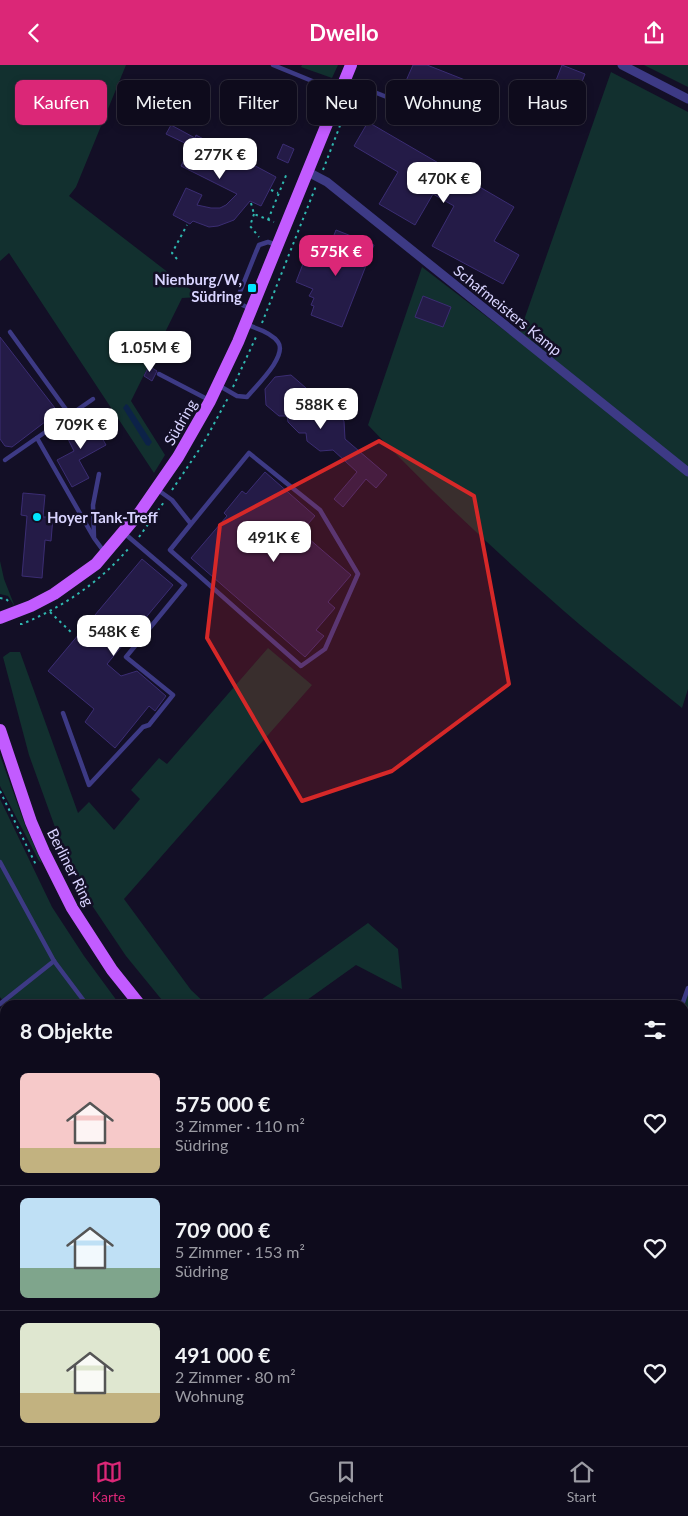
<!DOCTYPE html>
<html lang="de">
<head>
<meta charset="utf-8">
<style>
  :root { --surface:#0e0b1c; --page:#1c1929; --text:#f1f3f6; --muted:#9b9ba3; --line:#2e2b3b; --accent:#db2777 }
  body { margin:0; font-family:Lato,sans-serif; background:var(--page); color:var(--text); height:100vh; display:flex; flex-direction:column; font-size:19px; white-space:nowrap }
  * { box-sizing:border-box; margin:0 }
  p { font-size:16px; color:var(--muted) }
  .icon { flex:none; width:28px; height:28px; fill:none; stroke:currentColor; stroke-width:2; stroke-linecap:round; stroke-linejoin:round }
  .map { position:relative; flex:1; overflow:hidden }
  .side { position:absolute; left:0px; top:935px; width:689px; height:446px; display:flex; flex-direction:column; background:var(--surface); border-radius:15px 15px 0 0; box-shadow:0 2px 8px #0003,0 0 0 1px var(--line) }
  .side>* { flex:none }
  .hud { position:absolute; left:15px; top:15px; width:659px; height:45px; display:flex; gap:10px }
  .price { position:absolute; translate:-50% -42px; padding:0 11px; border-radius:10px; background:#fff; color:#222; font-size:16px; line-height:32px; filter:drop-shadow(0 1px 2px #0008) }
  .price::after { content:''; position:absolute; left:50%; top:30px; width:15px; height:11px; margin-left:-8px; background:inherit; clip-path:polygon(0 0,100% 0,50% 100%) }
  .price.active { background:var(--accent); color:#fff }
  ul { padding:0; list-style:none }
  li { display:flex; align-items:center; gap:15px; height:125px; padding:0 20px }
  li+li { border-top:1px solid var(--line) }
  li span { display:grid; place-items:center; flex:none; width:140px; height:100px; border-radius:8px; color:#555 }
  li>.icon { margin-inline-start:auto }
  span .icon { width:60px; height:60px; fill:#fffc; stroke-width:1 }
  li b { font-size:21px }
  h2 { display:flex; justify-content:space-between; align-items:center; height:60px; padding:0 20px; font-size:21px }
  .pill { padding:0 18px; border-radius:8px; background:var(--surface); box-shadow:0 2px 8px #0003,0 0 0 1px var(--line); font-size:18px; line-height:45px }
  .pill.active { background:var(--accent); color:#fff }
  header { display:flex; justify-content:space-between; align-items:center; height:65px; padding:0 20px; background:var(--accent); color:#fff; font-size:22px; font-weight:700 }
  .dock { display:flex; justify-content:space-around; align-items:center; height:70px; border-top:1px solid var(--line); background:var(--surface); font-size:14px; color:var(--muted) }
  .dock a { display:grid; justify-items:center; gap:2px }
  .dock .active { color:var(--accent) }
  .map>svg:first-child { display:block }
  .green { fill:#12302f }
  .water { fill:#0c2248 }
  .building { fill:#241b47; stroke:#3b2d73 }
  .lines { fill:none; stroke-linecap:round; stroke-linejoin:round }
  .path { stroke:#2fb8b0; stroke-width:2; stroke-dasharray:2.5 4; stroke-linecap:butt }
  .lane { stroke:#3d3a85; stroke-width:4.5 }
  .street { stroke:#3d3a85; stroke-width:9 }
  .primary { stroke:#c25bff; stroke-width:12 }
  .marked { fill:#d62828; fill-opacity:0.2; stroke:#d62828; stroke-width:4; stroke-linejoin:round }
  .poi-dot { fill:#00e5ff; stroke:#130f26; stroke-width:2 }
  .labels { text-anchor:middle; dominant-baseline:central; stroke-width:5; stroke-linejoin:round; paint-order:stroke }
  .poi-label { font-size:15px; font-weight:bold; fill:#d9d4ff; stroke:#130f26; text-anchor:end }
  .street-label { font-size:15px; fill:#d9d4ff; stroke:#130f26 }
</style>
</head>
<body>
<header><svg class="icon" aria-label="back" viewBox="0 0 24 24"><path d="M15 5l-7 7 7 7"/></svg>Dwello<svg class="icon" aria-label="share" viewBox="0 0 24 24"><path d="M12 15V3M7 8l5-5 5 5M5 13v7h14v-7"/></svg></header>
<div class="map">
<svg width="688" height="1381" viewBox="0 0 688 1381">
  <rect width="100%" height="100%" fill="#130f26"/>
  <g class="green">
    <path d="M0,0h126l-50,122 -7,9 131,101 -18,1 -51,103 34,54 -11,18 -145,-220 -9,8z"/>
    <path d="M302,0h36l-6,13 -31,-11z"/>
    <path d="M644,0h44v22z"/>
    <path d="M611,7l77,40v577l-6,19c-45,-37 -92,-73 -135,-112 -62,-54 -122,-111 -179,-171l54,-158 95,73z"/>
    <path d="M0,496l4,18 11,28 -7,-11 -8,-2z"/>
    <path d="M268,583l44,37 -188,214 67,91 16,15h-41l-40,-49 -39,-58 -27,-57 -31,-86 -26,-98 7,-5h10l58,161 11,-11 25,28 26,-31 -9,-9 28,-32 8,6z"/>
    <path d="M0,690l25,70 17,38 -3,-2 -39,-75z"/>
    <path d="M0,734l52,108 32,49 36,49h-114l-6,-8z"/>
    <path d="M368,858l30,26 4,40 -46,-24 -56,40h-46z"/>
    <path d="M688,923v82l-4,11v-76z"/>
    <path d="M5,1084v64l-5,6v-66z"/>
    <path d="M0,1197l5,13v166h68l2,5h-75z"/>
  </g>
  <path class="water" d="M126,339l2,1 24,37 -3,4 -3,-1 -23,-37z"/>
  <g class="building">
    <path d="M413,0h14l38,15 -12,31 -51,-21z"/>
    <path d="M562,0l23,9 -19,49 -23,-9z"/>
    <path d="M368,57l146,85 -20,34 25,14 -16,29 -71,-38 22,-40 -21,-12 -18,31 -36,-21 19,-32 -44,-26z"/>
    <path d="M171,60l24,13 1,-3 34,18 4,-7 18,9 -4,7 28,15 -15,29 -11,-5 -16,19 -16,6 -9,1 -16,-6 -3,3 -17,-9 13,-27 16,7 -5,10 14,3h9l6,-3 11,-11 -56,-28 10,-20 -25,-12z"/>
    <path d="M283,79l11,5 -6,14 -11,-5z"/>
    <path d="M336,165l38,15 -32,82 -31,-12 3,-9 -3,-1 3,-7 -5,-2 4,-7 -17,-7 10,-26 17,7z"/>
    <path d="M423,231l28,11 -8,20 -28,-10z"/>
    <path d="M0,272l58,75 -46,35 -7,-1 -5,-7z"/>
    <path d="M149,301l8,5 -5,10 -8,-5z"/>
    <path d="M291,310l53,46 1,18 42,36 -11,13 -10,-9 -23,28 -9,-8 23,-27 -24,-22 -13,1 -13,-10 -1,-8h-7l-11,-11 -1,-6h-8l-13,-11 -1,-16 10,-12z"/>
    <path d="M90,351l16,29 -27,15 10,18 -17,9 -15,-27 17,-9 -9,-18z"/>
    <path d="M265,407l50,44 -14,16 50,43 -23,27 7,6 -19,22 8,6 -19,21 -114,-99 36,-42 -3,-3 18,-22 4,3z"/>
    <path d="M23,428l22,2 -2,22h10l-2,24 -6,-1 -3,38 -20,-2 5,-60 -6,-1z"/>
    <path d="M142,494l31,26 -66,79 14,12 16,-5 29,25 -11,15 -6,-5 -34,42 -30,-26 9,-13 -46,-38z"/>
  </g>
  <g class="lines">
    <g class="path">
      <path d="M323,105l26,-68"/>
      <path d="M271,125l7,3"/>
      <path d="M251,138l3,11 20,8"/>
      <path d="M254,149l-4,12 9,11"/>
      <path d="M268,155l19,-47"/>
      <path d="M177,194l-5,-6 15,-28"/>
      <path d="M262,258l54,-137"/>
      <path d="M233,322l23,-50"/>
      <path d="M172,425l31,-46 25,-46"/>
      <path d="M139,472l25,-35"/>
      <path d="M0,533l6,1 3,3"/>
      <path d="M50,547l23,22"/>
      <path d="M20,559h2c41,-17 78,-42 107,-76"/>
      <path d="M0,726l36,74"/>
      <path d="M0,1110l5,-4"/>
      <path d="M0,1322l5,15"/>
      <path d="M19,1376l1,5"/>
    </g>
    <g class="lane">
      <path d="M273,0l66,27"/>
      <path d="M346,16l74,29"/>
      <path d="M251,244l-15,-7 20,-50 3,-7 9,-3 9,3"/>
      <path d="M10,267l60,83"/>
      <path d="M159,309l50,26"/>
      <path d="M218,320l19,11 10,1c9,-11 41,-41 31,-55 -6,-9 -21,-14 -31,-17"/>
      <path d="M37,373l57,100 11,15"/>
      <path d="M5,395l88,-61"/>
      <path d="M158,425l14,10 19,24 58,-71 71,57 38,64 -33,75 -24,17 -131,-116 21,-26"/>
      <path d="M94,472l-1,-32 6,-31"/>
      <path d="M63,648l26,72 54,-58 6,-2 24,-30 -47,-38 59,-72 -61,-52"/>
      <path d="M0,797l54,99 33,44"/>
      <path d="M0,939l54,-43"/>
      <path d="M682,940l6,-17"/>
    </g>
    <g class="street">
      <path d="M622,0l66,34"/>
      <path d="M308,107l19,10 361,290"/>
    </g>
    <g class="primary">
      <path d="M0,553l31,-12 23,-12 42,-30 44,-52 38,-55 32,-56 28,-59 113,-277"/>
      <path d="M0,665l31,92 13,30 28,56 40,62 28,35"/>
      <path d="M684,1325l4,3"/>
    </g>
  </g>
  <path class="marked" d="M379,376l95,55 35,188 -117,87 -90,30 -95,-163 13,-113z"/>
  <g class="poi-dot">
    <rect x="247" y="218" width="10" height="10" rx="2.5"/>
    <circle cx="37" cy="452" r="5"/>
  </g>
  <g class="labels">
    <g class="poi-label">
      <text x="242" y="214">Nienburg/W,<tspan x="242" dy="17">Südring</tspan></text>
      <text x="47" y="452" text-anchor="start">Hoyer Tank-Treff</text>
    </g>
    <g class="street-label">
      <text transform="translate(508 245) rotate(39)">Schafmeisters Kamp</text>
      <text transform="translate(180 357) rotate(-60)">Südring</text>
      <text transform="translate(71 802) rotate(63)">Berliner Ring</text>
    </g>
  </g>
</svg>
<b class="price" style="left:220px;top:115px">277K €</b>
<b class="price" style="left:444px;top:139px">470K €</b>
<b class="price active" style="left:336px;top:212px">575K €</b>
<b class="price" style="left:150px;top:308px">1.05M €</b>
<b class="price" style="left:321px;top:365px">588K €</b>
<b class="price" style="left:81px;top:385px">709K €</b>
<b class="price" style="left:274px;top:498px">491K €</b>
<b class="price" style="left:114px;top:592px">548K €</b>
<div class="hud">
<a class="pill active">Kaufen</a>
<a class="pill">Mieten</a>
<a class="pill">Filter</a>
<a class="pill">Neu</a>
<a class="pill">Wohnung</a>
<a class="pill">Haus</a>
</div>
<section class="side">
<h2>8 Objekte<svg class="icon" aria-label="filters" viewBox="0 0 24 24"><path d="M4 7h16M4 17h16"/><circle cx="9" cy="7" r="2"/><circle cx="15" cy="17" r="2"/></svg></h2>
<ul>
<li><span style="background:linear-gradient(#f6c9c9 75%,#c2b280 0)"><svg class="icon" aria-label="home" viewBox="0 0 24 24"><path d="M3 11l9-7 9 7M6 9v11h12V9"/></svg></span><div><b>575 000 €</b><p>3 Zimmer · 110 m²</p><p>Südring</p></div><svg class="icon" aria-label="heart" viewBox="0 0 24 24"><path d="M12 20l-8-8c-3-5 5-10 8-4 3-6 11-1 8 4z"/></svg></li>
<li><span style="background:linear-gradient(#bfe0f5 70%,#7fa58c 0)"><svg class="icon" aria-label="home" viewBox="0 0 24 24"><path d="M3 11l9-7 9 7M6 9v11h12V9"/></svg></span><div><b>709 000 €</b><p>5 Zimmer · 153 m²</p><p>Südring</p></div><svg class="icon" aria-label="heart" viewBox="0 0 24 24"><path d="M12 20l-8-8c-3-5 5-10 8-4 3-6 11-1 8 4z"/></svg></li>
<li><span style="background:linear-gradient(#dfe7d0 70%,#c2b280 0)"><svg class="icon" aria-label="home" viewBox="0 0 24 24"><path d="M3 11l9-7 9 7M6 9v11h12V9"/></svg></span><div><b>491 000 €</b><p>2 Zimmer · 80 m²</p><p>Wohnung</p></div><svg class="icon" aria-label="heart" viewBox="0 0 24 24"><path d="M12 20l-8-8c-3-5 5-10 8-4 3-6 11-1 8 4z"/></svg></li>
</ul>
</section>
</div>
<nav class="dock">
<a class="active"><svg class="icon" aria-label="map" viewBox="0 0 24 24"><path d="M3 6l6-2 6 2 6-2v14l-6 2-6-2-6 2zM9 4v14M15 6v14"/></svg>Karte</a>
<a><svg class="icon" aria-label="saved" viewBox="0 0 24 24"><path d="M7 4h10v16l-5-4-5 4z"/></svg>Gespeichert</a>
<a><svg class="icon" aria-label="home" viewBox="0 0 24 24"><path d="M3 11l9-7 9 7M6 9v11h12V9"/></svg>Start</a>
</nav>
</body>
</html>
